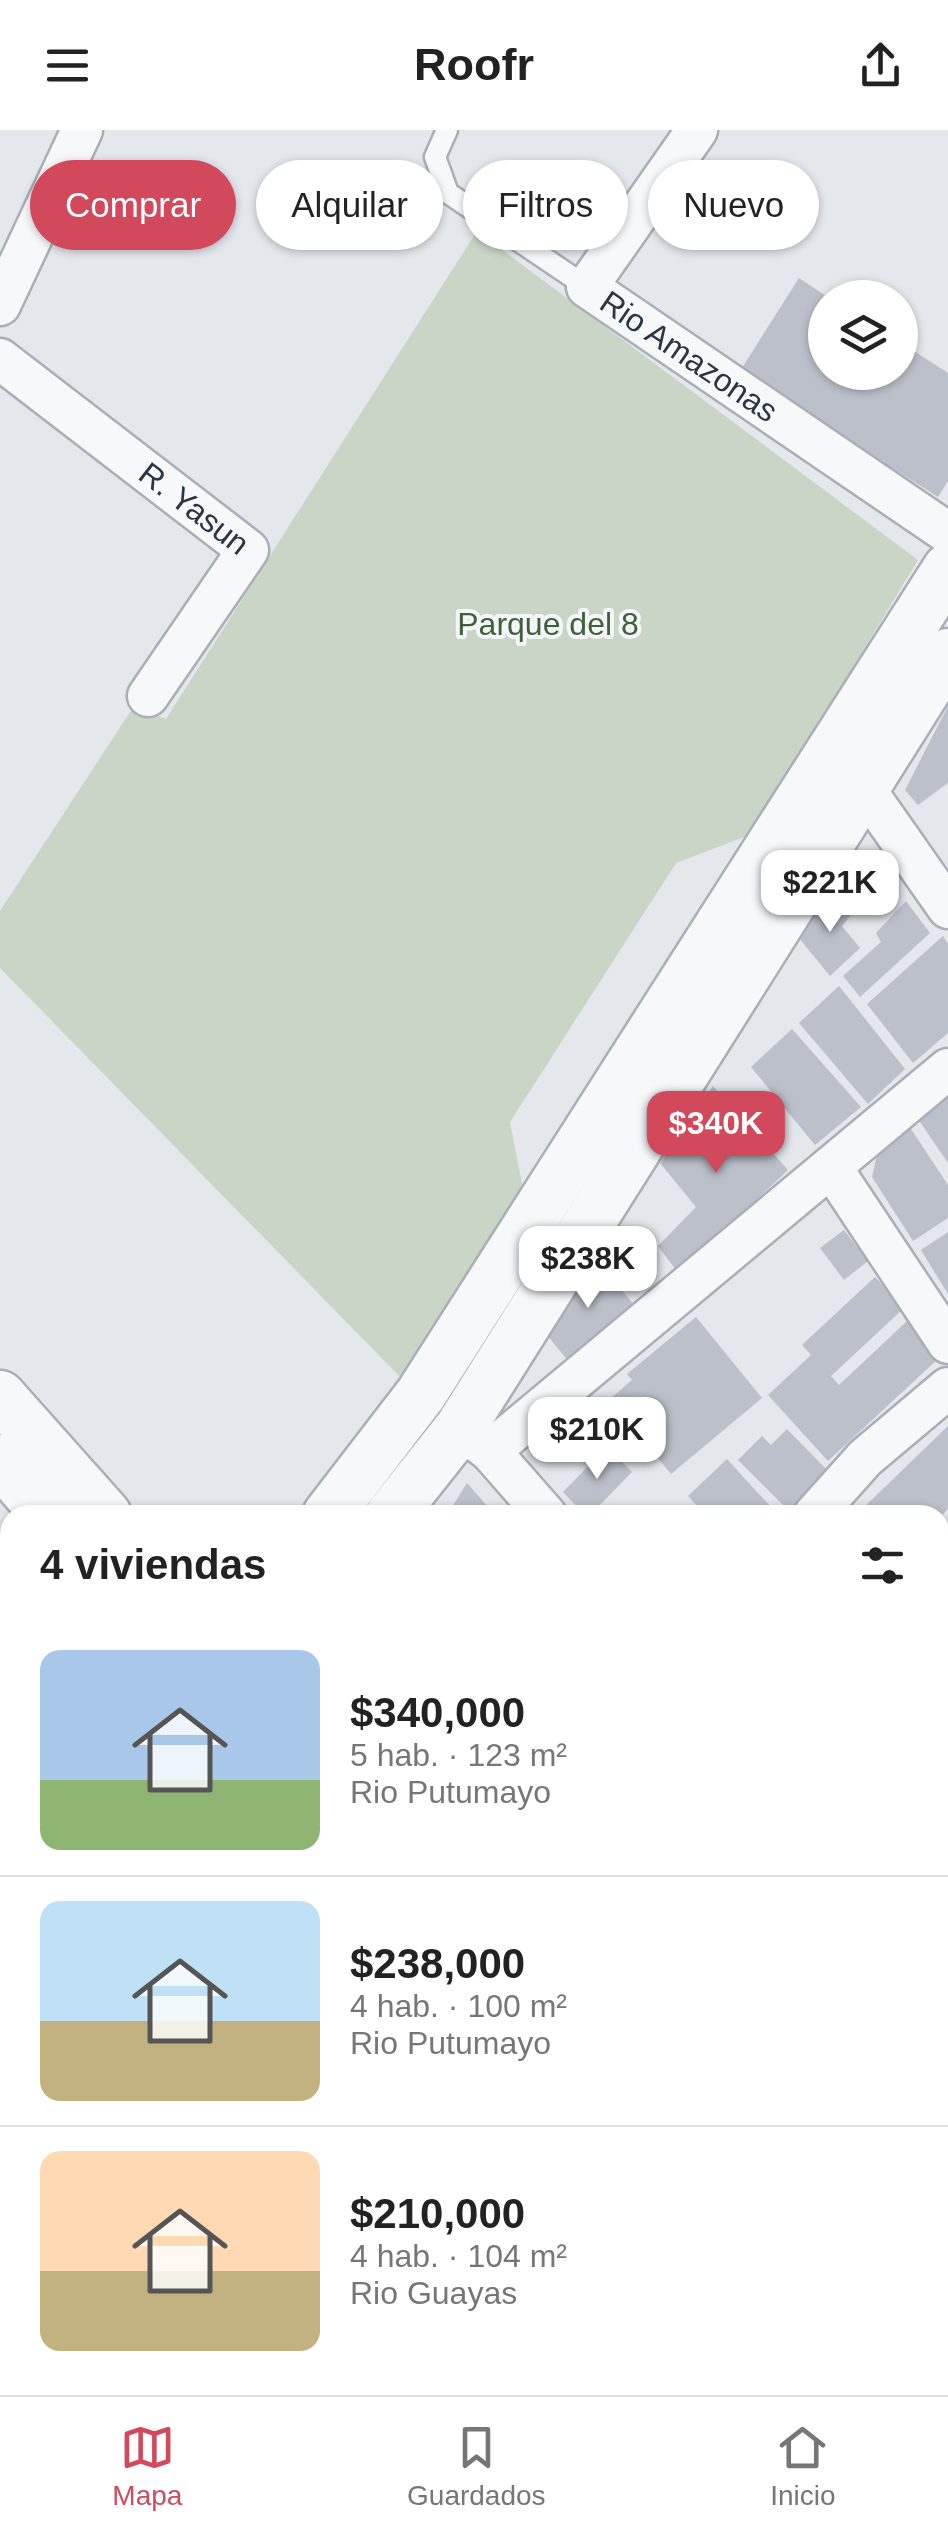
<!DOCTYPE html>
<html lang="es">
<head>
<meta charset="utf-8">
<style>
  :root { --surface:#fff; --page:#f6f6f6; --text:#222; --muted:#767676; --line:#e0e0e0; --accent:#d1495b }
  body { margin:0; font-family:Helvetica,sans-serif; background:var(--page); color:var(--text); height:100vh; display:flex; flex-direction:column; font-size:38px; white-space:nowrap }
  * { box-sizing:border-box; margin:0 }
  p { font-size:32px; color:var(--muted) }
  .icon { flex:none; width:55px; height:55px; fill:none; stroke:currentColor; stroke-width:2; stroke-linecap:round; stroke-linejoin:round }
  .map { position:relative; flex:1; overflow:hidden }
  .panel { position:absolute; left:0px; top:1375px; width:950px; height:890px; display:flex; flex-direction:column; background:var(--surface); border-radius:30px 30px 0 0; box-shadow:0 2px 8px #0004 }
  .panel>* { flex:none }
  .guide { position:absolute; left:30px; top:30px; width:890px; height:90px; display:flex; gap:20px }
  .fabs { position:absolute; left:808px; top:150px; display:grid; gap:20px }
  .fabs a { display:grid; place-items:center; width:110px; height:110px; border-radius:50%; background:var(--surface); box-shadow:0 2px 8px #0004; font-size:50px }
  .price { position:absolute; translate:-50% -85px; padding:0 22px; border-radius:20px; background:#fff; color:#222; font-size:32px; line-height:65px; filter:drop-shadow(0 2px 5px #0008) }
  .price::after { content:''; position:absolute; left:50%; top:60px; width:30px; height:22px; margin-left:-15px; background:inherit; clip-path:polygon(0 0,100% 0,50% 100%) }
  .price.selected { background:var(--accent); color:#fff }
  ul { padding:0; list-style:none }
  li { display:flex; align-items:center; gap:30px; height:250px; padding:0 40px }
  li+li { border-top:2px solid var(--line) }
  li span { display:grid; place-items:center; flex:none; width:280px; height:200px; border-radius:20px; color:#555 }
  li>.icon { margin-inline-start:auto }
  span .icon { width:120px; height:120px; fill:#fffc; stroke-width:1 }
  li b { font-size:42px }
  h2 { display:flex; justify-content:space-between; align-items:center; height:120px; padding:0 40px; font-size:42px }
  .chip { padding:0 35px; border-radius:45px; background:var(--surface); box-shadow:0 2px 8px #0004; font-size:35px; line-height:90px }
  .chip.selected { background:var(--accent); color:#fff }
  header { display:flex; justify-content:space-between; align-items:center; height:130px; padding:0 40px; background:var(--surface); font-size:45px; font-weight:800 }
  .tab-bar { display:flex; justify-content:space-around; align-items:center; height:140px; border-top:2px solid var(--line); background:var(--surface); font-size:28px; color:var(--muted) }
  .tab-bar a { display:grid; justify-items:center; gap:5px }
  .tab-bar .selected { color:var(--accent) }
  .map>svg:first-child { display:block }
  .green { fill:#c9d6c5 }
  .building { fill:#bbc0ca }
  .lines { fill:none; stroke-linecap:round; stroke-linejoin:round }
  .service-casing { stroke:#a9aeb7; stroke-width:25 }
  .minor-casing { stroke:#a9aeb7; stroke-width:45 }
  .tertiary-casing { stroke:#a9aeb7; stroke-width:55 }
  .path { stroke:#c2c5cb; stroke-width:6; stroke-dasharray:8 8; stroke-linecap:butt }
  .service { stroke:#f7f8fa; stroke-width:20 }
  .minor { stroke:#f7f8fa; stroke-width:40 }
  .tertiary { stroke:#f7f8fa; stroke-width:50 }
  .labels { text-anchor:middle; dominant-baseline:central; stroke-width:8; stroke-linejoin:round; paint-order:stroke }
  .street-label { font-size:32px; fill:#2b3445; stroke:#f4f6f9 }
  .park-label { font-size:32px; fill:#3f6138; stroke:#f4f6f9 }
</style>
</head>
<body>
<header><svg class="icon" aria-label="menu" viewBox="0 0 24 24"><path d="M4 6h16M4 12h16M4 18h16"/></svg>Roofr<svg class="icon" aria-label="share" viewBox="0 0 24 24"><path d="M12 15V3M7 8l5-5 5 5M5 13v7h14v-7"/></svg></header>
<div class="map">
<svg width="948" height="2265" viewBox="0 0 948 2265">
  <rect width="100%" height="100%" fill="#e4e7ec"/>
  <path class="green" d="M477,101l441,329 -166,274 -76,29 -166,259 14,72 -117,190 -407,-416v-57l134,-205 32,13z"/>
  <g class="building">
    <path d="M799,148l30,20h-4v74h75v-30l48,31v108l-10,16 -198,-126z"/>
    <path d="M948,576v77l-30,22 -13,-15z"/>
    <path d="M828,761l24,23 -10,12 18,22 -30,28 -31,-38z"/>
    <path d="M906,771l24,32 -70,64 -17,-21 38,-34 -5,-9z"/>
    <path d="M943,806l5,8v89l-35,30 -46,-59z"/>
    <path d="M839,856l66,83 -37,35 -69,-81z"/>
    <path d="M792,899l69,78 -46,38 -64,-78z"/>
    <path d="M713,956l75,84 -109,104 -21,-28 38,-39 -36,-44z"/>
    <path d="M948,963v70l-32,-47z"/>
    <path d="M905,990l43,65v33l-35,23 -41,-64 5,-22z"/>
    <path d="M844,1100l24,31 -24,19 -24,-32z"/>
    <path d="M948,1102v62l-27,-44z"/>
    <path d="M593,1125l41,50 -64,58 -24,-29z"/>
    <path d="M875,1147l29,31 -73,68 8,9 68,-64 33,36 -112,104 -60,-66 43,-40 -9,-10z"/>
    <path d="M696,1187l66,81 -91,76 -61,-75 22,-19 -5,-6z"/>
    <path d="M948,1296v83l-6,6h-86z"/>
    <path d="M787,1299l41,42 -39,40 -51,-51 24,-24 9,9z"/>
    <path d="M607,1317l25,25 -42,43h-5l-22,-23z"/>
    <path d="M727,1329l29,32 23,24h-74l-17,-19z"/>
    <path d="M467,1353l28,32h-48z"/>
    <path d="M948,1435v146l-8,13v-151z"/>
    <path d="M940,1733l8,4v28l-8,19z"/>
  </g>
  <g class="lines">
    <defs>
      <path id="service" d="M447,0l-12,27 13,36 139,94"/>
      <g id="minor">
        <path id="s1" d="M697,0l-110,157 361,246"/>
        <path d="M0,175l82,-175"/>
        <path id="s2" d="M0,229l248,191 -100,146"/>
        <path d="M864,658l84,120"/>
        <path d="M831,1037l117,176"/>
        <path d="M469,1305l21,16 56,64"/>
        <path d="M490,1321l458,-382"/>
        <path d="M814,1385l51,-57 83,-70"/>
        <path d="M940,1640l8,-13"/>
        <path d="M911,2255l9,10"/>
      </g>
      <g id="tertiary">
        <path d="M0,1266l106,119"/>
        <path d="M0,1330l47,55"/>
        <path d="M328,1385l93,-121 527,-825"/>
        <path d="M391,1385l69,-87 488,-774"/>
        <path d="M561,2255l5,10"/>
        <path d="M633,2255l6,10"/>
      </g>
    </defs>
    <use href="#service" class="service-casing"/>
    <use href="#minor" class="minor-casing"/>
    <use href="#tertiary" class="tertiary-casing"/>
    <path class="path" d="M940,1975l8,2"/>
    <use href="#service" class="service"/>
    <use href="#minor" class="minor"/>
    <use href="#tertiary" class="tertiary"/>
  </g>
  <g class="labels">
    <g class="street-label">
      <text stroke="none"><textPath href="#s1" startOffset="315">Rio Amazonas</textPath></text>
      <text stroke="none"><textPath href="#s2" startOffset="245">R. Yasun</textPath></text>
    </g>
    <g class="park-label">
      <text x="548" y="494">Parque del 8</text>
    </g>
  </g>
</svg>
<div class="fabs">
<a><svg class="icon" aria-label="layers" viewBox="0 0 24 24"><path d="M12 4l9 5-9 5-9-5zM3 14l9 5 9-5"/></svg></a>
</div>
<b class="price" style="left:830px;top:805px">$221K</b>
<b class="price selected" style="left:716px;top:1046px">$340K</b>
<b class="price" style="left:588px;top:1181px">$238K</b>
<b class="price" style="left:597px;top:1352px">$210K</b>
<div class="guide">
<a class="chip selected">Comprar</a>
<a class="chip">Alquilar</a>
<a class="chip">Filtros</a>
<a class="chip">Nuevo</a>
</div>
<section class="panel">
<h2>4 viviendas<svg class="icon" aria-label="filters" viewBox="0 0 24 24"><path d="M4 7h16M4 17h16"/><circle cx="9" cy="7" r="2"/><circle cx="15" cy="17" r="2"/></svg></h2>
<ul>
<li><span style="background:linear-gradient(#a9c7e8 65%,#8fb573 0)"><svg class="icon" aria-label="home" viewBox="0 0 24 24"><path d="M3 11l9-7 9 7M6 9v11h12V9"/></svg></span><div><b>$340,000</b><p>5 hab. · 123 m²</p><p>Rio Putumayo</p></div></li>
<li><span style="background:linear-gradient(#bfe0f5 60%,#c2b280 0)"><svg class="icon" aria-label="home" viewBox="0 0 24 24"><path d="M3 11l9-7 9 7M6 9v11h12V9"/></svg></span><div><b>$238,000</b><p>4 hab. · 100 m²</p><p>Rio Putumayo</p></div></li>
<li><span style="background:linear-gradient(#ffd9b3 60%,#c2b280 0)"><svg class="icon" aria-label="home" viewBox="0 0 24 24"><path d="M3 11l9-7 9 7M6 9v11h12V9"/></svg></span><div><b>$210,000</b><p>4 hab. · 104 m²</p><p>Rio Guayas</p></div></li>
</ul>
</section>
</div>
<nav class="tab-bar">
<a class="selected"><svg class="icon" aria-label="map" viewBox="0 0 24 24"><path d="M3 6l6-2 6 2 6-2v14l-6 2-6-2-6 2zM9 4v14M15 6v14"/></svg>Mapa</a>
<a><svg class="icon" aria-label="saved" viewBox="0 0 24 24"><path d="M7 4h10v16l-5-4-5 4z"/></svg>Guardados</a>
<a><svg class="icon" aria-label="home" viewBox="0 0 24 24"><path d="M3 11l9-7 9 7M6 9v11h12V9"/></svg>Inicio</a>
</nav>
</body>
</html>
